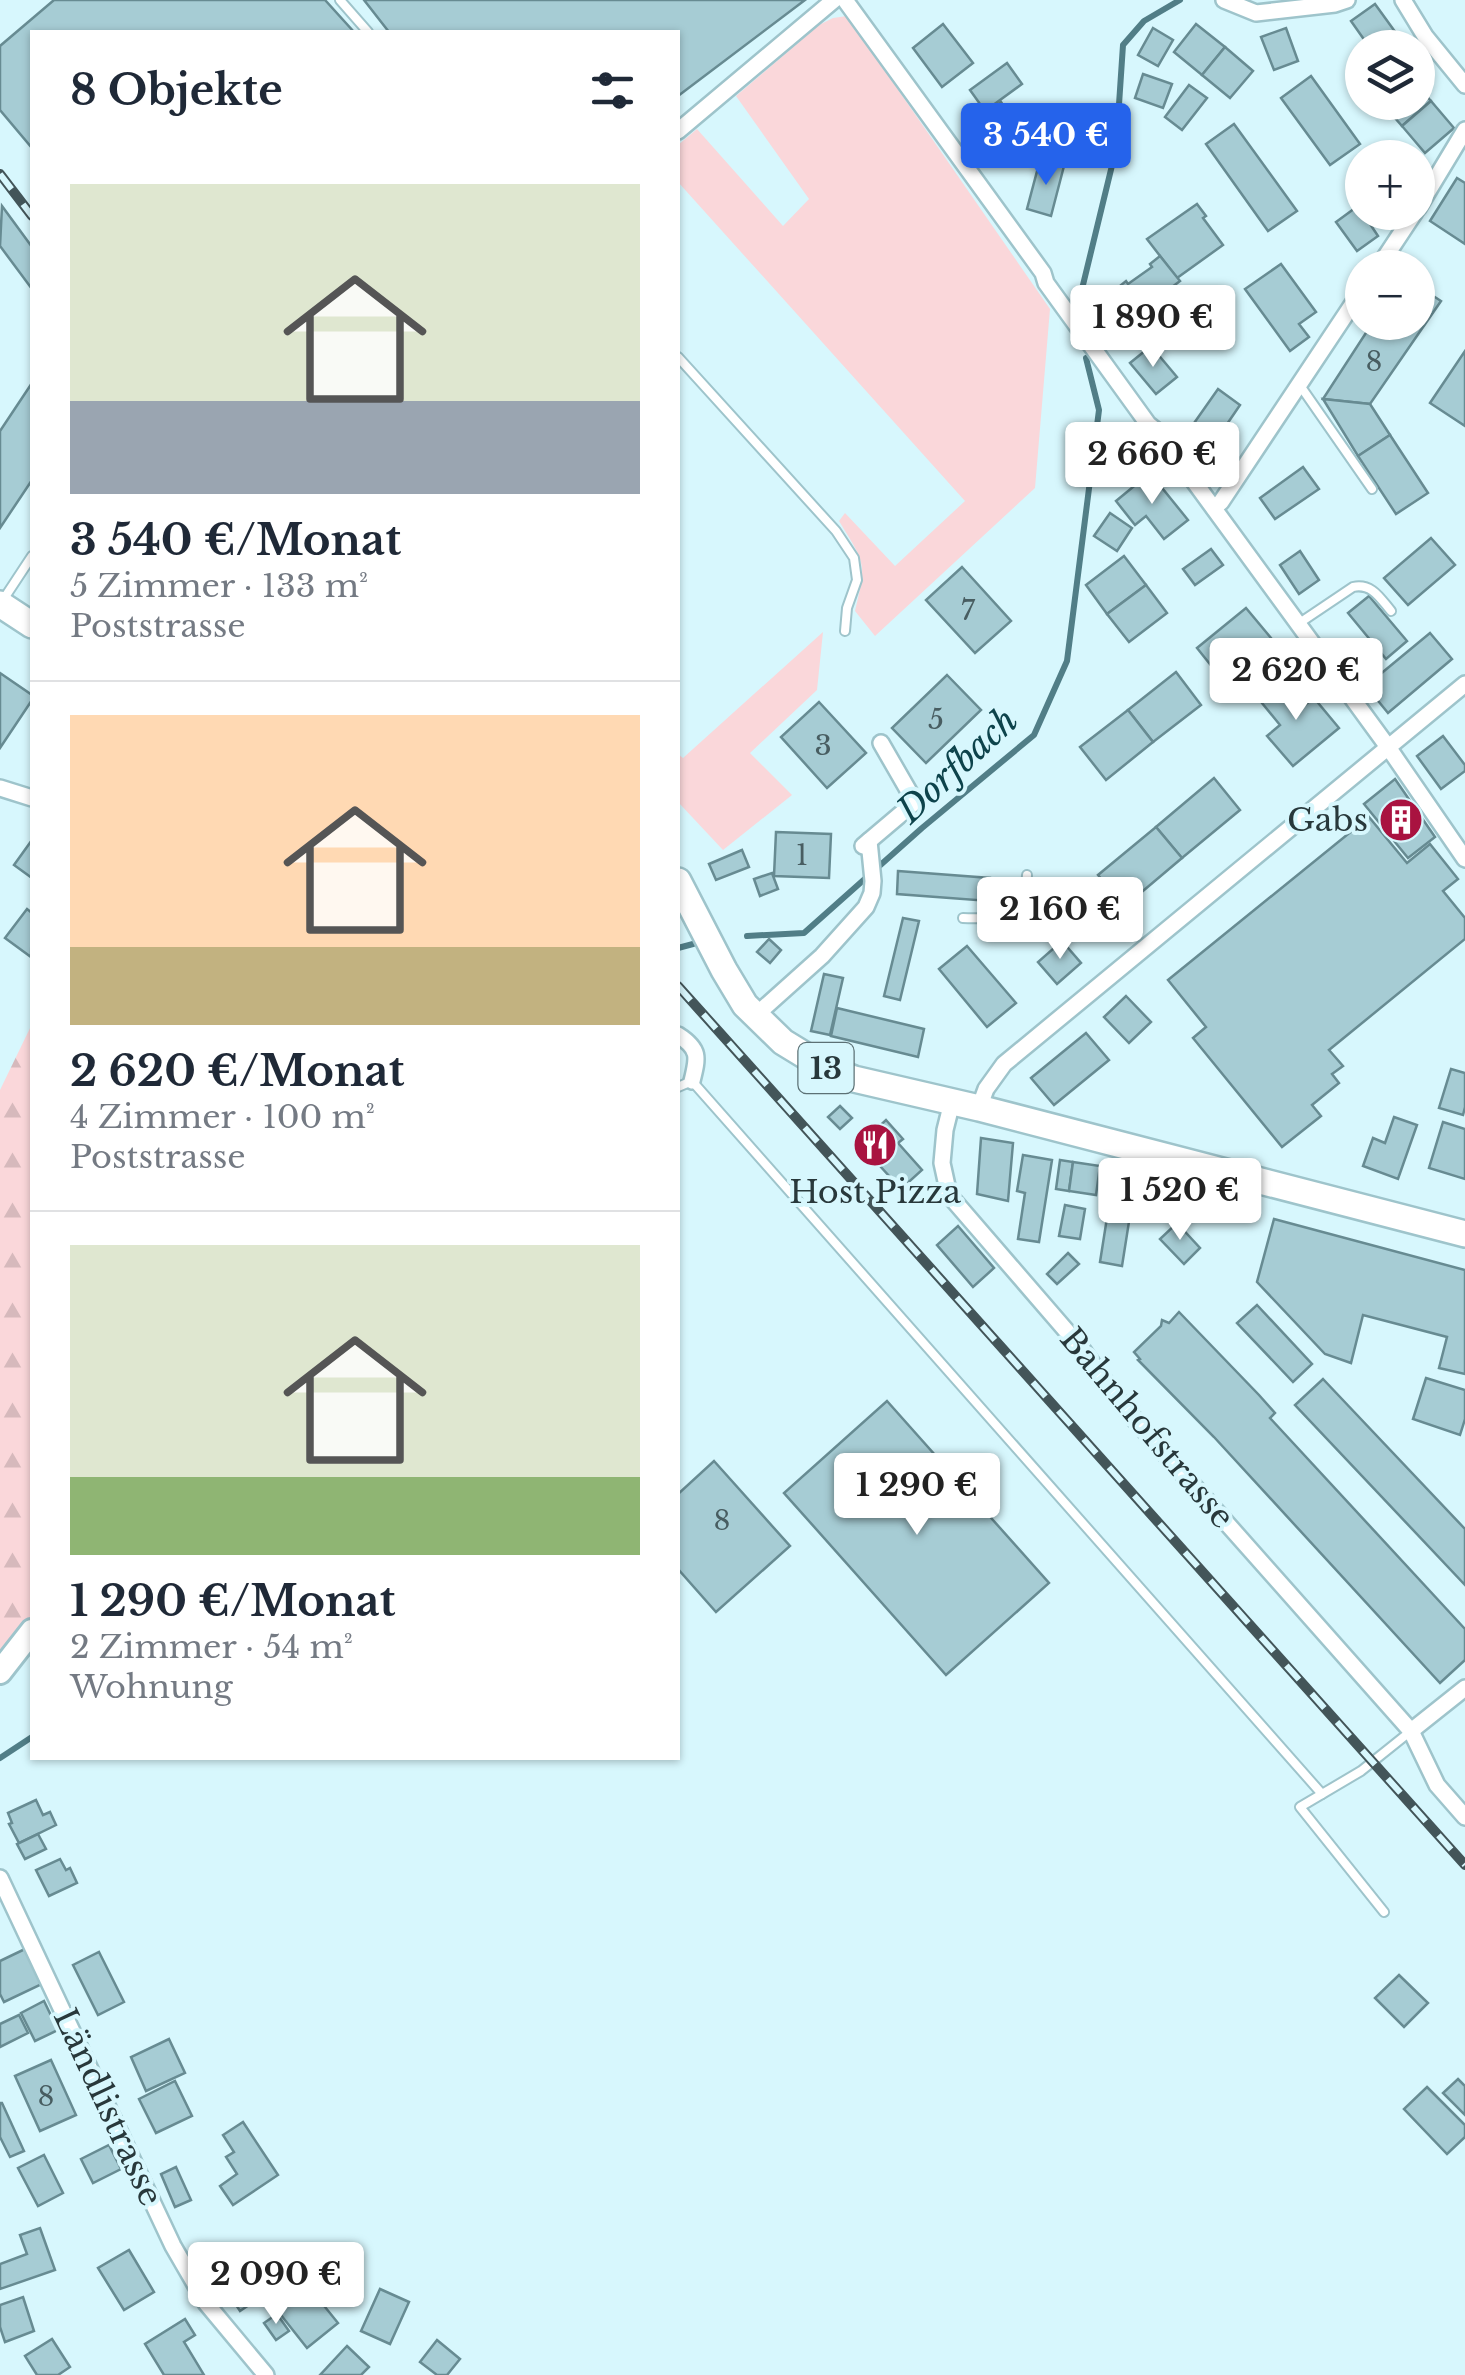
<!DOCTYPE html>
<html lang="de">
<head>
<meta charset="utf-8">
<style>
  :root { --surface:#fff; --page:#f6f6f7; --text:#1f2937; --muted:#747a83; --line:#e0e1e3; --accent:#2563eb }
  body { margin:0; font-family:"Libre Baskerville",serif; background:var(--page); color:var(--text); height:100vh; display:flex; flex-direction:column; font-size:38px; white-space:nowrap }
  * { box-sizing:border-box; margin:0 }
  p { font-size:32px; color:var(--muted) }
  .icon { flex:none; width:55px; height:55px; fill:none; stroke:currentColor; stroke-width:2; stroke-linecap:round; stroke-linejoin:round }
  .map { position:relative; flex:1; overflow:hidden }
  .side { position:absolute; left:30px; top:30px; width:650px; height:1730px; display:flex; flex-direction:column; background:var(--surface); border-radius:0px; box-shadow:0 2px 8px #0004 }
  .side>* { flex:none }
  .tools { position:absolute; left:1345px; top:30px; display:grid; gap:20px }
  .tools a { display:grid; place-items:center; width:90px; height:90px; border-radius:50%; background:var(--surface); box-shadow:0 2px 8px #0004; font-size:50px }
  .price { position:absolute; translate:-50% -85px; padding:0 22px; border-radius:10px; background:#fff; color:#222; font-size:32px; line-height:65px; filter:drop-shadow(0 2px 5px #0008) }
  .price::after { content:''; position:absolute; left:50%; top:60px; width:30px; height:22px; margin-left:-15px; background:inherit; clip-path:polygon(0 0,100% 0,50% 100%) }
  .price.on { background:var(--accent); color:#fff }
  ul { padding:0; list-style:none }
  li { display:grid; align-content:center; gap:20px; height:530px; padding:0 40px }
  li+li { border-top:2px solid var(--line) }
  li span { display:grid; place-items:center; height:310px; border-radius:0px; color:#555 }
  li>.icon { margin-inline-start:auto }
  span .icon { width:180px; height:180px; fill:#fffc; stroke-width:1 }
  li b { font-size:42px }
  h2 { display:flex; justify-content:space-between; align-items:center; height:120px; padding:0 40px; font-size:42px }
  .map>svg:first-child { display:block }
  .grass { fill:#fad7da }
  .forest { fill:url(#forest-firs) }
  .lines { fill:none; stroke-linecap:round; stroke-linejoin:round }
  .stream { stroke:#517e87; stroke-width:6 }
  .building { fill:#a6ccd4; stroke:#678b92; stroke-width:2.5 }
  .lane-casing { stroke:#9ec4cb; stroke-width:12 }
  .street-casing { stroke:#9ec4cb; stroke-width:20 }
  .secondary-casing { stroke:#9ec4cb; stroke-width:28 }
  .primary-casing { stroke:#9ec4cb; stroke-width:30 }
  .lane { stroke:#fff; stroke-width:8 }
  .street { stroke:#fff; stroke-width:15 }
  .secondary { stroke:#fff; stroke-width:22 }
  .primary { stroke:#fff; stroke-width:25 }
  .rail-casing { stroke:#435559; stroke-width:10 }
  .rail { stroke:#d7f7fd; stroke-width:6; stroke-dasharray:19; stroke-linecap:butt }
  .labels { text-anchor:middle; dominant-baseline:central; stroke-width:8; stroke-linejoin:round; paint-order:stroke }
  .number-label { font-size:28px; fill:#485d61 }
  .shield { fill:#d7f7fd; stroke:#5c7175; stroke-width:2.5 }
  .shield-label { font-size:30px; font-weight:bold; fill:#28383b }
  .poi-label { font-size:32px; fill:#28383b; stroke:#d7f7fd; text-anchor:end }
  .street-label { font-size:32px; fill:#28383b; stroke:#d7f7fd }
  .water-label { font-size:35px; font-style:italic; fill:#0d434b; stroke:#d7f7fd }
</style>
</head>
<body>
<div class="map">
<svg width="1465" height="2375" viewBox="0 0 1465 2375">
  <defs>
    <pattern id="forest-firs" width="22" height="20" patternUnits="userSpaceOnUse" patternTransform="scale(2.5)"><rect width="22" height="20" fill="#fad7da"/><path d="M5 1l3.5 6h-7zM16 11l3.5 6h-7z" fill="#d6b9bc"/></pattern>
  </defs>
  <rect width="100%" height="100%" fill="#d7f7fd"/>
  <g class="grass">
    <path d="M847,16l203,293 -15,179 -160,148 -20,-25c12,-50 10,-47 -16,-90l6,-8 50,53 70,-65 -287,-319v-37l19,-16 86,97 26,-27 -73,-103 83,-71 14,-7z"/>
    <path d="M823,632l-6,58 -67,63 42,42 -69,55 -45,-48v-48l5,4z"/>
  </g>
  <path class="forest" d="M32,1024v594l-32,46v-574z"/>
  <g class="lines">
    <g class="stream">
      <path d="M1084,310l-2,-21 34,-140 7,-104 21,-24 36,-21"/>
      <path d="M747,936l57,-3 118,-105 112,-93 33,-74 32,-251 -13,-52"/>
      <path d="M678,948l15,-4"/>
      <path d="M0,1758l32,-21"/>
    </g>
  </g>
  <g class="building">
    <path d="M54,0h271l29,32h-322v116l-32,-38v-64z"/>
    <path d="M364,0h441l-127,96v-64h-289z"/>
    <path d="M1375,4l21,29 -20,15h-6l-19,-27z"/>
    <path d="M943,24l30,39 -31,24 -29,-39z"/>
    <path d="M1196,24l29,23 -23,28 -28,-23z"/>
    <path d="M1153,28l20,12 -15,26 -20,-11z"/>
    <path d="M1286,28l12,33 -24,9 -13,-33z"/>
    <path d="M1225,47l28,24 -23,27 -28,-23z"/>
    <path d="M1007,63l15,21 -37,27 -15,-21z"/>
    <path d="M1143,74l29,10 -9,24 -28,-10z"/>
    <path d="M1311,76l49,68 -30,21 -49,-67z"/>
    <path d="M1189,85l18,13 -25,32 -17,-13z"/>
    <path d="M1418,86l13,15 -29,25 -21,-24h37z"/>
    <path d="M1431,101l23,27 -29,25 -23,-27z"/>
    <path d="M1001,102l13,20 -32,22 -14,-19z"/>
    <path d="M1234,124l63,87 -29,20 -62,-87z"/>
    <path d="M1040,160l24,6 -13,50 -24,-7z"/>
    <path d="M1457,178l8,5v61l-35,-23z"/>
    <path d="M1362,203v9h25l-17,12 8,12 -21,15 -21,-29z"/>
    <path d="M1197,204l9,12 -3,2 20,27 -46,33 -30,-39z"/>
    <path d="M2,206l30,41v42l-32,-43z"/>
    <path d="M1160,256l20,25 -46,35 -19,-26 11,-9 2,3 24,-17 -2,-3z"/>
    <path d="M1281,264l35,48 -17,12 10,13 -19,14 -45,-62z"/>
    <path d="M1418,286l23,15 -71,103 -47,-5 50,-77h45z"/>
    <path d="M1151,346l26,31 -21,17 -26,-31z"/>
    <path d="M1465,351v75l-35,-23z"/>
    <path d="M32,383v97l-32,48v-97z"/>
    <path d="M1218,389l22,16 -32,47 -23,-16z"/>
    <path d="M1323,399l47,5 20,31 -32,21z"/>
    <path d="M1390,435l38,58 -32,21 -38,-58z"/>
    <path d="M1303,467l16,22 -44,30 -15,-21z"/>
    <path d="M1150,473l38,47 -24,19 -18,-23 -11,9 -19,-24z"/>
    <path d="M1110,513l22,15 -15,23 -23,-15z"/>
    <path d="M1431,538l24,27 -47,40 -24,-27z"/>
    <path d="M1211,549l12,16 -28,20 -12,-16z"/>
    <path d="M1300,551l19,29 -20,14 -19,-29z"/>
    <path d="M1124,556l22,29 -39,29 -21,-29z"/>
    <path d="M962,567l49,54 -36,32 -49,-53z"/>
    <path d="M1146,585l21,28 -38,29 -22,-28z"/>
    <path d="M1369,596l38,45 -21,18 -38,-46z"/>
    <path d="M1246,608l25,30 -16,13 24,28 -22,18 -24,-29 -12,10 -24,-30z"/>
    <path d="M1430,633l22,26 -64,54 -22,-27z"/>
    <path d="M1176,672l25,33 -48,37 -25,-32z"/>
    <path d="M0,673l32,22v5l-32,48z"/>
    <path d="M947,675l34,35 -55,53 -34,-35z"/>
    <path d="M1279,679l23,28 12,-9 25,30 -46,38 -26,-30 13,-11 -23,-28z"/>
    <path d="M819,702l47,51 -39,35 -46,-51z"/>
    <path d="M1128,710l25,32 -47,38 -26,-33z"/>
    <path d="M1443,736l22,29v6l-24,18 -24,-33z"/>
    <path d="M1214,778l26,32 -58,48 -26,-31z"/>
    <path d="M1395,779l40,58 -27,21 -44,-54z"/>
    <path d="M1369,817l38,46 23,-19 28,35 -15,12 22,27v21l-136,111 14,16 -11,8 7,9 -27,22 9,11 -39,31 -89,-109 13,-11 -38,-47z"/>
    <path d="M1156,827l26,31 -58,49 -26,-32z"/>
    <path d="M776,832l55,2 -2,44 -55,-2z"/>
    <path d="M32,840v38l-18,-13z"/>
    <path d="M742,850l7,17 -33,13 -7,-16z"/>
    <path d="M898,871l92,7 -1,23 -92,-7z"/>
    <path d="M772,873l6,16 -18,7 -6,-17z"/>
    <path d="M27,909l5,4 -1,44 -26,-19z"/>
    <path d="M903,918l16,3 -19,79 -16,-4z"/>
    <path d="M769,939l12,11 -11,13 -13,-11z"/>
    <path d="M1062,941l19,22 -24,21 -19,-22z"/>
    <path d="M967,946l49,57 -29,24 -48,-58z"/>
    <path d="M824,974l19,4 -13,57 -19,-4z"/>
    <path d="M1126,996l25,26 -22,21 -25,-26z"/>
    <path d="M837,1008l87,21 -6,28 -87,-21z"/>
    <path d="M1086,1033l23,27 -55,45 -23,-27z"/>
    <path d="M1451,1069l14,4v34l-2,8 -24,-7z"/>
    <path d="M840,1106l12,12 -12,11 -12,-12z"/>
    <path d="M1394,1117l23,8 -19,54 -35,-13 10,-28 12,5z"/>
    <path d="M886,1120l17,19 -5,4 24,27 -21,19 -41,-45z"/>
    <path d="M1443,1122l22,7v50l-36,-11z"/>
    <path d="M981,1138l32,5 -5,58 -31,-7z"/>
    <path d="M1023,1155l29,5 -13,82 -21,-3 7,-46 -8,-2z"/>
    <path d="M1060,1160l13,2 -4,29 -13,-2z"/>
    <path d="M1073,1162l27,4 -4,29 -27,-4z"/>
    <path d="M1065,1205l20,4 -5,30 -21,-3z"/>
    <path d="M1109,1205l22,4 -9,57 -22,-4z"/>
    <path d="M1274,1219l191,51v104l-26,-6 8,-31 -84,-22 -12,48 -26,-9 -68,-72z"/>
    <path d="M1177,1223l23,25 -16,16 -24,-25z"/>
    <path d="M958,1226l36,42 -21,19 -36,-42z"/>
    <path d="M1068,1253l11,11 -22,20 -10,-10z"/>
    <path d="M1257,1305l55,59 -19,18 -56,-59z"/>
    <path d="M1179,1312l80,83 16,18 -5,5 195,211v31l-25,23 -226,-246 -76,-77 2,-1 -6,-7 27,-26 1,-6 7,3z"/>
    <path d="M1426,1378l39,12v29l-5,16 -47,-16z"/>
    <path d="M1323,1379l142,150v56l-170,-180z"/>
    <path d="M887,1401l162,182 -103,92 -162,-182z"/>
    <path d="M714,1461l76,85 -74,66 -38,-43v-75z"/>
    <path d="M36,1800l7,15 7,-3 6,13 -37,18 -10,-19 3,-1 -4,-10z"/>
    <path d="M38,1834l8,15 -21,10 -8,-15z"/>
    <path d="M60,1859l6,11 4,-2 7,15 -28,13 -13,-26z"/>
    <path d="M25,1949l17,35 -38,18 -4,-8v-33z"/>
    <path d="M99,1952l25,50 -26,13 -25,-50z"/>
    <path d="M1399,1975l29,28 -24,24 -29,-29z"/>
    <path d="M44,2001l14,29 -23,11 -14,-28z"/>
    <path d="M19,2015l9,18 -28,14v-23z"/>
    <path d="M169,2039l16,34 -39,18 -15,-34z"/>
    <path d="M51,2060l25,55 -36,16 -25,-55z"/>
    <path d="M1458,2079l7,7v29l-22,-22z"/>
    <path d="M175,2081l17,35 -36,17 -17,-34z"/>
    <path d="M1427,2087l38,38v12l-18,17 -43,-45z"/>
    <path d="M0,2103h2l22,48 -14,6 -10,-20z"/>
    <path d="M243,2122l35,53 -45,30 -13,-19 17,-12 -11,-17 8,-5 -11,-17z"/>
    <path d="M109,2145l12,24 -28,14 -12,-24z"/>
    <path d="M44,2155l19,38 -25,13 -20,-38z"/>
    <path d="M176,2167l15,33 -16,7 -14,-33z"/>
    <path d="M40,2228l15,42 -55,19v-25l27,-10 -7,-19z"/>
    <path d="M252,2249l14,20 -9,6 11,17 -28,19 -13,-20 5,-3 -12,-18z"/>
    <path d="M129,2250l25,42 -30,18 -26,-42z"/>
    <path d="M308,2286l30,37 -31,25 -30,-38z"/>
    <path d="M380,2289l29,13 -19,42 -29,-13z"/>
    <path d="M23,2297l11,34 -29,11 -5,-15v-22z"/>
    <path d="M277,2314l12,17 -13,9 -12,-17z"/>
    <path d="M185,2319l10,16 -11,7 20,33h-40l-19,-31z"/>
    <path d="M52,2339l18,28 -12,8h-21l-12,-19z"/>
    <path d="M437,2340l23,19 -13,16h-10l-17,-13z"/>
    <path d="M347,2346l22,21 -8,8h-41z"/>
  </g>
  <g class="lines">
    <defs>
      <g id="lane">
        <path d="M340,0l28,32"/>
        <path d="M678,357l158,174 18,27 3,22 -10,28 -2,23"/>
        <path d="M1299,384l73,105"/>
        <path d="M3,600l29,-44"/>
        <path d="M1298,624l55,-37c19,-4 27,11 38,24"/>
        <path d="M963,918c16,1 34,-1 50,1 29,4 63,19 90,7"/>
        <path d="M1023,921l4,-46"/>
        <path d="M678,1087l14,-6 630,713"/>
        <path d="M1384,1912l-84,-105 61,-36 50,-40"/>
      </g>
      <g id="street">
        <path d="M845,0l198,273 3,10 102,141 10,8 230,315 77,112"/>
        <path d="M1224,0l32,13 79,-9 12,-4"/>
        <path d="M1403,0l22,36 40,49"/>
        <path d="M678,131l156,-131"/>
        <path d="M1418,208l47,-78"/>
        <path d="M1378,268l37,-56"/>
        <path d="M1214,508l7,-6 141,-212"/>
        <path d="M0,788l32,10"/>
        <path d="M863,846l52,-44 -34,-59"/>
        <path d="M755,1016l67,-60 44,-49 6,-14 1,-12 -4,-40"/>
        <path d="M678,1035c22,14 20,22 14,46"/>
        <path d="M952,1102l-7,28 -3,33 7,32 133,154 39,55 290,327 26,54 28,32"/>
        <path d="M979,1108l7,-19 18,-25 461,-380"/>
        <path d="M1411,1731l54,-43"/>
        <path d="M0,1878l173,368 33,57 60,72"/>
      </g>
      <path id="secondary" d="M0,1672l32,-41"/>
      <g id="primary">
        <path d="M0,604l32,21"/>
        <path d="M678,881l46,89 21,35 38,37 41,25 30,12 125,29 486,126"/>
      </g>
    </defs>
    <use href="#lane" class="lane-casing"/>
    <use href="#street" class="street-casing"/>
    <use href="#secondary" class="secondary-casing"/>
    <use href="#primary" class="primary-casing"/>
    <use href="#lane" class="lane"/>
    <use href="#street" class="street"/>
    <use href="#secondary" class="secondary"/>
    <use href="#primary" class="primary"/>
    <defs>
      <g id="rail">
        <path d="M0,174l32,42"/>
        <path d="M678,986l787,879"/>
      </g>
    </defs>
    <use href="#rail" class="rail-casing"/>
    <use href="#rail" class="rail"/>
  </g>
  <defs>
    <symbol id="building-disc" viewBox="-11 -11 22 22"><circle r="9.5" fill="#a91340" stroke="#d7f7fd"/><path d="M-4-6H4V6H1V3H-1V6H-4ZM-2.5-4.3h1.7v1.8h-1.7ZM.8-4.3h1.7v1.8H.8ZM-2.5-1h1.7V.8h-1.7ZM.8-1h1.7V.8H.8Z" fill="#fff"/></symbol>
    <symbol id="restaurant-disc" viewBox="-11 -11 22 22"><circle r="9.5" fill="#a91340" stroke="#d7f7fd"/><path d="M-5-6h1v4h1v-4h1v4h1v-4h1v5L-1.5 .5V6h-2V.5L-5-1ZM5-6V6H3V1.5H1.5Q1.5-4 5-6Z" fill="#fff"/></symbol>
  </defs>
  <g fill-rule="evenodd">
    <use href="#building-disc" x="1376" y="795" width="50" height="50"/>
    <use href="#restaurant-disc" x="850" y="1120" width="50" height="50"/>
  </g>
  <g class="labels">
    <g class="number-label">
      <text x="1374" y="361">8</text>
      <text x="968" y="610">7</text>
      <text x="936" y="719">5</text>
      <text x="823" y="745">3</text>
      <text x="802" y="855">1</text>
      <text x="722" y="1520">8</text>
      <text x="46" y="2096">8</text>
    </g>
    <rect class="shield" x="798.5" y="1043" width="55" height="50" rx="8"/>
    <g class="shield-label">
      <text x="826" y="1068">13</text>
    </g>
    <g class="poi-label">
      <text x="1368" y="820">Gabs</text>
      <text x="875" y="1192" text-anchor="middle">Host Pizza</text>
    </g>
    <g class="street-label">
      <text transform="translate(1147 1428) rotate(50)">Bahnhofstrasse</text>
      <text transform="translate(108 2107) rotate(65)">Ländlistrasse</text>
    </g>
    <g class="water-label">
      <text transform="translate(957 765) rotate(-43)">Dorfbach</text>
    </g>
  </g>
</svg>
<div class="tools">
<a><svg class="icon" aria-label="layers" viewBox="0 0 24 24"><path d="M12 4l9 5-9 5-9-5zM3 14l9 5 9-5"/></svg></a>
<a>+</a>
<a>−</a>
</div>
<b class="price on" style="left:1046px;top:188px">3 540 €</b>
<b class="price" style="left:1153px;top:370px">1 890 €</b>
<b class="price" style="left:1152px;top:507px">2 660 €</b>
<b class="price" style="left:1296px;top:723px">2 620 €</b>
<b class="price" style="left:1060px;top:962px">2 160 €</b>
<b class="price" style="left:1180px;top:1243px">1 520 €</b>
<b class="price" style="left:917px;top:1538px">1 290 €</b>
<b class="price" style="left:276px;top:2327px">2 090 €</b>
<section class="side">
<h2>8 Objekte<svg class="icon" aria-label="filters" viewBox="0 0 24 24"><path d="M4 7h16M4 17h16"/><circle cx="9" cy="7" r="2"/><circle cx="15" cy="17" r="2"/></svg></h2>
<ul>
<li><span style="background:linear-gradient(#dfe7d0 70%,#9aa5b1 0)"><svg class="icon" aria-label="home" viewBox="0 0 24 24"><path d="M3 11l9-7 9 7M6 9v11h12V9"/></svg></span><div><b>3 540 €/Monat</b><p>5 Zimmer · 133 m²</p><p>Poststrasse</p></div></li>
<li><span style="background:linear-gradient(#ffd9b3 75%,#c2b280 0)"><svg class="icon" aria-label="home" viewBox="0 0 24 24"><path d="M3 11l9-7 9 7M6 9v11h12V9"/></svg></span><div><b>2 620 €/Monat</b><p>4 Zimmer · 100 m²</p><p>Poststrasse</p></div></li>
<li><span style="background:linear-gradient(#dfe7d0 75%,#8fb573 0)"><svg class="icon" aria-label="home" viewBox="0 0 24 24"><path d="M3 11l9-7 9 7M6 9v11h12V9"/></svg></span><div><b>1 290 €/Monat</b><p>2 Zimmer · 54 m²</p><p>Wohnung</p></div></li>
</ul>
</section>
</div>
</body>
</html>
